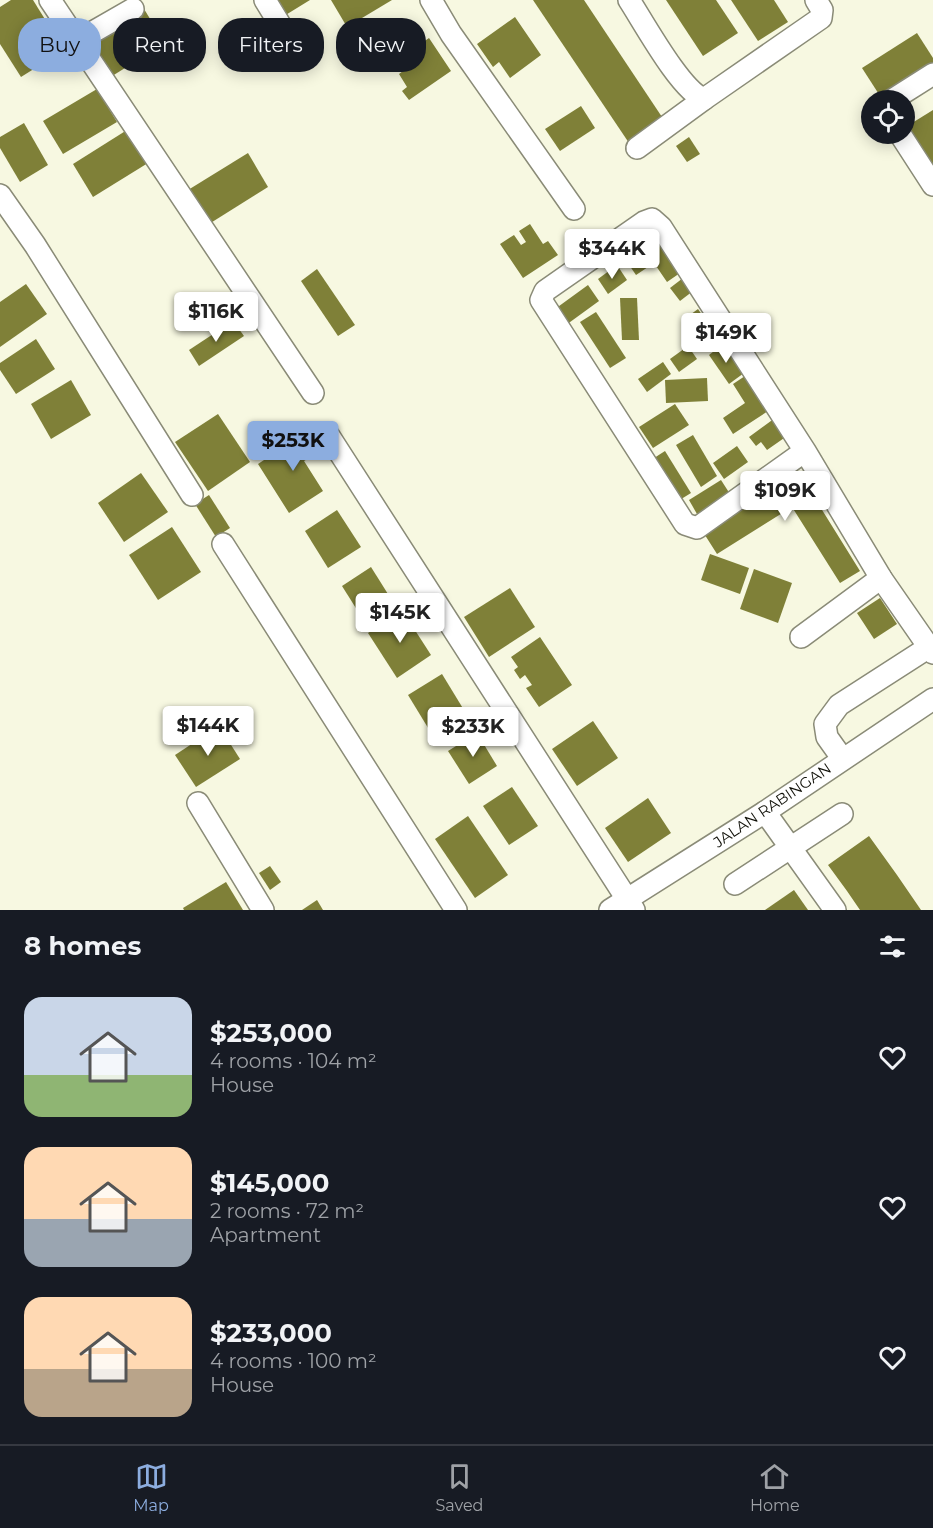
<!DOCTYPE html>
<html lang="en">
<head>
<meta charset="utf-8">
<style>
  :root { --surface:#171b24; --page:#242831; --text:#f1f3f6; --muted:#9ea1a6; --line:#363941; --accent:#8caddf }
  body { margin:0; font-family:Montserrat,sans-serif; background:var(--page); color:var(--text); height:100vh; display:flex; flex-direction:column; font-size:22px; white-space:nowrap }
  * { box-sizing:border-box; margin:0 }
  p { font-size:20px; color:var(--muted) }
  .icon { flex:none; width:33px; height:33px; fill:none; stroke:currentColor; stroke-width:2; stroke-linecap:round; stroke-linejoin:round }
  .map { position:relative; height:910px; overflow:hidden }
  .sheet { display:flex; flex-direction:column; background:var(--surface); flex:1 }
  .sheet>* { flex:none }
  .guide { position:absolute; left:18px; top:18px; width:600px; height:54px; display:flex; gap:12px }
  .fabs { position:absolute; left:861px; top:90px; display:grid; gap:12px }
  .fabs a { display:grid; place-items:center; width:54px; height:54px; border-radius:50%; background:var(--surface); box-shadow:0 3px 15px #0003; font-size:30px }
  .price { position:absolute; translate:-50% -51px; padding:0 14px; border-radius:6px; background:#fff; color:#222; font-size:20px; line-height:39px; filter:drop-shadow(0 2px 3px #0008) }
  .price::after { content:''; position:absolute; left:50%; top:36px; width:18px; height:14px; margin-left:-9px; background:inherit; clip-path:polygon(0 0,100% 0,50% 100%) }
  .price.selected { background:var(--accent); color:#111 }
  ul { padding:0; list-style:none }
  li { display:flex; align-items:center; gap:18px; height:150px; padding:0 24px }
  li span { display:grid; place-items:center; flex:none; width:168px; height:120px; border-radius:18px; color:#555 }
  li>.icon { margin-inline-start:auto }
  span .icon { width:72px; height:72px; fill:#fffc; stroke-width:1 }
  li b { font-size:26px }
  h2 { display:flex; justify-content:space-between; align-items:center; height:72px; padding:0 24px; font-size:26px }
  .pill { padding:0 21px; border-radius:24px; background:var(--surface); box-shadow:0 3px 15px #0003; font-size:21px; line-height:54px }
  .pill.selected { background:var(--accent); color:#111 }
  .dock { display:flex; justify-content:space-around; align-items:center; height:84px; border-top:2px solid var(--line); background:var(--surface); font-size:16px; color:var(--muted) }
  .dock a { display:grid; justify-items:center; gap:3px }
  .dock .selected { color:var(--accent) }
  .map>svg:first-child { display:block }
  .building { fill:#7f8038 }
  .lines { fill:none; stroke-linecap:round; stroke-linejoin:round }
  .minor-casing { stroke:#8a8b77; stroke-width:24 }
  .minor { stroke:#fff; stroke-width:21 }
  .labels { text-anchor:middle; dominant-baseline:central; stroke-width:5; stroke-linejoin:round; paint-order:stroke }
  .street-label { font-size:15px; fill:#101008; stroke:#fff }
</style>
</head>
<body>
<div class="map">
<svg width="933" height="910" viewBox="0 0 933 910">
  <rect width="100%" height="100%" fill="#f7f8e1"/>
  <g class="building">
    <path d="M11,0h22l31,50 -43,27 -21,-33v-37z"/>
    <path d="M275,0h35l-26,16z"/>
    <path d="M331,0h61l-45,27z"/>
    <path d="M533,0h51l80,120 -35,23z"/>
    <path d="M666,0h50l22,33 -35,23z"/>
    <path d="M731,0h43l14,22 -30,19z"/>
    <path d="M144,9l21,34 -56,35 -21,-34z"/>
    <path d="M515,17l26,38 -31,23 -11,-16 -6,5 -16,-23z"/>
    <path d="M917,33l16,25v8l-51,33 -20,-31z"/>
    <path d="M429,38l22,33 -42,29 -7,-9 5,-4 -8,-13 4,-3 -7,-10z"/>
    <path d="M97,89l20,33 -54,32 -20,-33z"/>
    <path d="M581,106l14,22 -35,23 -15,-22z"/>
    <path d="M933,110v63l-29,-45z"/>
    <path d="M24,123l24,42 -28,17 -20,-34v-11z"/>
    <path d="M127,130l21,33 -55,34 -20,-33z"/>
    <path d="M689,137l11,17 -13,8 -11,-16z"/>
    <path d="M248,153l20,34 -59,37 -21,-34z"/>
    <path d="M530,224l13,20 5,-3 10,14 -35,23 -23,-34 14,-9 7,10 5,-3 -7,-11z"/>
    <path d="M656,238l24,35 -13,9 -13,-19 -18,12 -11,-16z"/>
    <path d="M617,265l10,15 -19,14 -10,-15z"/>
    <path d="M317,269l38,56 -17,11 -37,-55z"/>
    <path d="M683,278l10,13 -13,10 -10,-13z"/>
    <path d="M26,284l21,30 -47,33v-45z"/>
    <path d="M588,285l11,16 -33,24 -11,-16z"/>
    <path d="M620,298h17l2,42h-17z"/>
    <path d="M698,309l23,33 -11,7 -23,-32z"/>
    <path d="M596,312l30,46 -16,10 -30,-46z"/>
    <path d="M233,321l11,15 -45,30 -10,-16z"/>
    <path d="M36,339l19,30 -39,25 -16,-24v-7z"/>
    <path d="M723,344l21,29 -15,11 -20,-29z"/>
    <path d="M688,346l9,13 -18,13 -9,-13z"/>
    <path d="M663,362l8,12 -24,18 -9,-13z"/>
    <path d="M745,376l23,35 -35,23 -10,-16 22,-15 -12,-19z"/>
    <path d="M707,378l1,23 -42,2 -1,-23z"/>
    <path d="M71,380l20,35 -40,24 -20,-35z"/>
    <path d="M675,404l14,21 -36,23 -14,-21z"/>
    <path d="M218,414l32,48 -42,29 -33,-49z"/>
    <path d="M775,418l12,18 -20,14 -6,-8 -5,4 -7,-9z"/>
    <path d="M309,430l13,20 -18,11 19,30 -34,22 -31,-49z"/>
    <path d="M693,435l24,41 -16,11 -25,-42z"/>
    <path d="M737,446l11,16 -24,17 -11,-16z"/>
    <path d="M665,451l26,42 -13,8 -27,-41z"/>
    <path d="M796,468l64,103 -20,12 -48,-76 -75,47 -14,-22z"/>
    <path d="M141,473l27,39 -44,30 -26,-39z"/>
    <path d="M721,480l9,14 -33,20 -8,-14z"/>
    <path d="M209,495l21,33 -14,9 -21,-33z"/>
    <path d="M337,510l24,37 -33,21 -23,-37z"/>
    <path d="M172,527l29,45 -43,28 -29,-45z"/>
    <path d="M710,554l39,14 -9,26 -39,-14z"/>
    <path d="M371,567l22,35 -29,19 -22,-35z"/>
    <path d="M754,569l38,14 -14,40 -38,-14z"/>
    <path d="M510,588l25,39 -46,30 -25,-40z"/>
    <path d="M880,598l17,26 -23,15 -17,-26z"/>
    <path d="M402,610l29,45 -34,23 -29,-45z"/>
    <path d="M540,637l32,48 -33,22 -13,-19 6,-3 -7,-10 -5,4 -6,-9 4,-3 -7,-10z"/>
    <path d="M442,674l25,41 -34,21 -25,-41z"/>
    <path d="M593,721l25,37 -41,28 -25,-37z"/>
    <path d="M219,726l21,33 -44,28 -21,-32z"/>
    <path d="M477,733l20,33 -28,18 -21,-33z"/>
    <path d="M512,787l26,39 -29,19 -26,-39z"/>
    <path d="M648,798l23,35 -43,29 -23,-34z"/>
    <path d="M468,816l40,59 -33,23 -40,-59z"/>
    <path d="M869,836l28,39 24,35h-61l-13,-19 -19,-26z"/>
    <path d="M270,866l11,16 -11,8 -11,-17z"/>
    <path d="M226,882l17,28h-59l-1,-2z"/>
    <path d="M794,890l14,20h-43z"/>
    <path d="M317,900l6,10h-21z"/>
  </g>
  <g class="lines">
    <defs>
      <g id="minor">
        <path d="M50,0l263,393"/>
        <path d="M265,0l22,36"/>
        <path d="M431,0l20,34 123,175"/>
        <path d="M629,0c15,23 52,91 75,99l117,-81 1,-8 -6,-10"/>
        <path d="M79,40l54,-31"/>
        <path d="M892,100l41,-26"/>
        <path d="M900,134l33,51"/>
        <path d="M637,148l67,-49"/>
        <path d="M0,195l35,50 157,250"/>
        <path d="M329,436l305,474"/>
        <path d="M805,451l-144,-224 -9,-8 -8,3 -99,69 -4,9 144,224 12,4 108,-77 76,127 52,75"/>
        <path d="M223,544l233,366"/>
        <path d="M801,637l80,-59"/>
        <path d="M842,758l-15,-21 -2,-13 14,-19 90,-58"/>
        <path d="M198,803l65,107"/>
        <path d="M765,812l70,98"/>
        <path d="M735,884l107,-70"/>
        <path d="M610,910l155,-98 168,-113"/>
      </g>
    </defs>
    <use href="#minor" class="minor-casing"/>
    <use href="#minor" class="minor"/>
  </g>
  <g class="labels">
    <g class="street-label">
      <text transform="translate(772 805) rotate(-34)">JALAN RABINGAN</text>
    </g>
  </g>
</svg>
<div class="fabs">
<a><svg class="icon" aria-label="locate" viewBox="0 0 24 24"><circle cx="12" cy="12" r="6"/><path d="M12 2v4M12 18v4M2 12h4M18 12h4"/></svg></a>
</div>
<b class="price" style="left:612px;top:280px">$344K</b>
<b class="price" style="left:216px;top:343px">$116K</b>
<b class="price" style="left:726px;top:364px">$149K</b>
<b class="price selected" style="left:293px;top:472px">$253K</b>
<b class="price" style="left:785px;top:522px">$109K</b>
<b class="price" style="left:400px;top:644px">$145K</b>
<b class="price" style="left:208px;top:757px">$144K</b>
<b class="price" style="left:473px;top:758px">$233K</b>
<div class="guide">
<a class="pill selected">Buy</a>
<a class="pill">Rent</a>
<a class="pill">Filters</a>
<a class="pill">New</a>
</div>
</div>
<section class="sheet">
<h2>8 homes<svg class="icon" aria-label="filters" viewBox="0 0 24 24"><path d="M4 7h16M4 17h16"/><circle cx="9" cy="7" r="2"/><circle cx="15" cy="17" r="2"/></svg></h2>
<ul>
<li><span style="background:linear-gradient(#c9d6e8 65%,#8fb573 0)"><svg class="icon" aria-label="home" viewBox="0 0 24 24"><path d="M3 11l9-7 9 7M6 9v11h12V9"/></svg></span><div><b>$253,000</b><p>4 rooms · 104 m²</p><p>House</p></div><svg class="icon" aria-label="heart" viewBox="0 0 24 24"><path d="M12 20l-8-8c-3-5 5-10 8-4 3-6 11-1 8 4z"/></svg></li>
<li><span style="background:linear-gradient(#ffd9b3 60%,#9aa5b1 0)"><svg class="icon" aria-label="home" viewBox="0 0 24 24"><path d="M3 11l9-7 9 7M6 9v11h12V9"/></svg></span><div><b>$145,000</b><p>2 rooms · 72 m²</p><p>Apartment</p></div><svg class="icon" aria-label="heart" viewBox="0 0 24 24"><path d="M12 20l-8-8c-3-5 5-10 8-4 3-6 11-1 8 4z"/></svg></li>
<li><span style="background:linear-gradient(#ffd9b3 60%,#b9a48a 0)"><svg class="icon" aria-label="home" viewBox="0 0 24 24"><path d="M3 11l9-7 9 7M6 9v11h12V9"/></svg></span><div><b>$233,000</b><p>4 rooms · 100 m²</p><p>House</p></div><svg class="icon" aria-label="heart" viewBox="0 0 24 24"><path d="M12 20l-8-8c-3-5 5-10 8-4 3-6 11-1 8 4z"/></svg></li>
</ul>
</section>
<nav class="dock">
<a class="selected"><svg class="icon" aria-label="map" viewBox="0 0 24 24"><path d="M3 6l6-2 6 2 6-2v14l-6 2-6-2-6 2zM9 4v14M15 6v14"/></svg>Map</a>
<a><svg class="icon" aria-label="saved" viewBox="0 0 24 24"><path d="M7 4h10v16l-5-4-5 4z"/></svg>Saved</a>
<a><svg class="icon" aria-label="home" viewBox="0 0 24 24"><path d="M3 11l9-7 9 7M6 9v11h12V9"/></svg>Home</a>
</nav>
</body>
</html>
